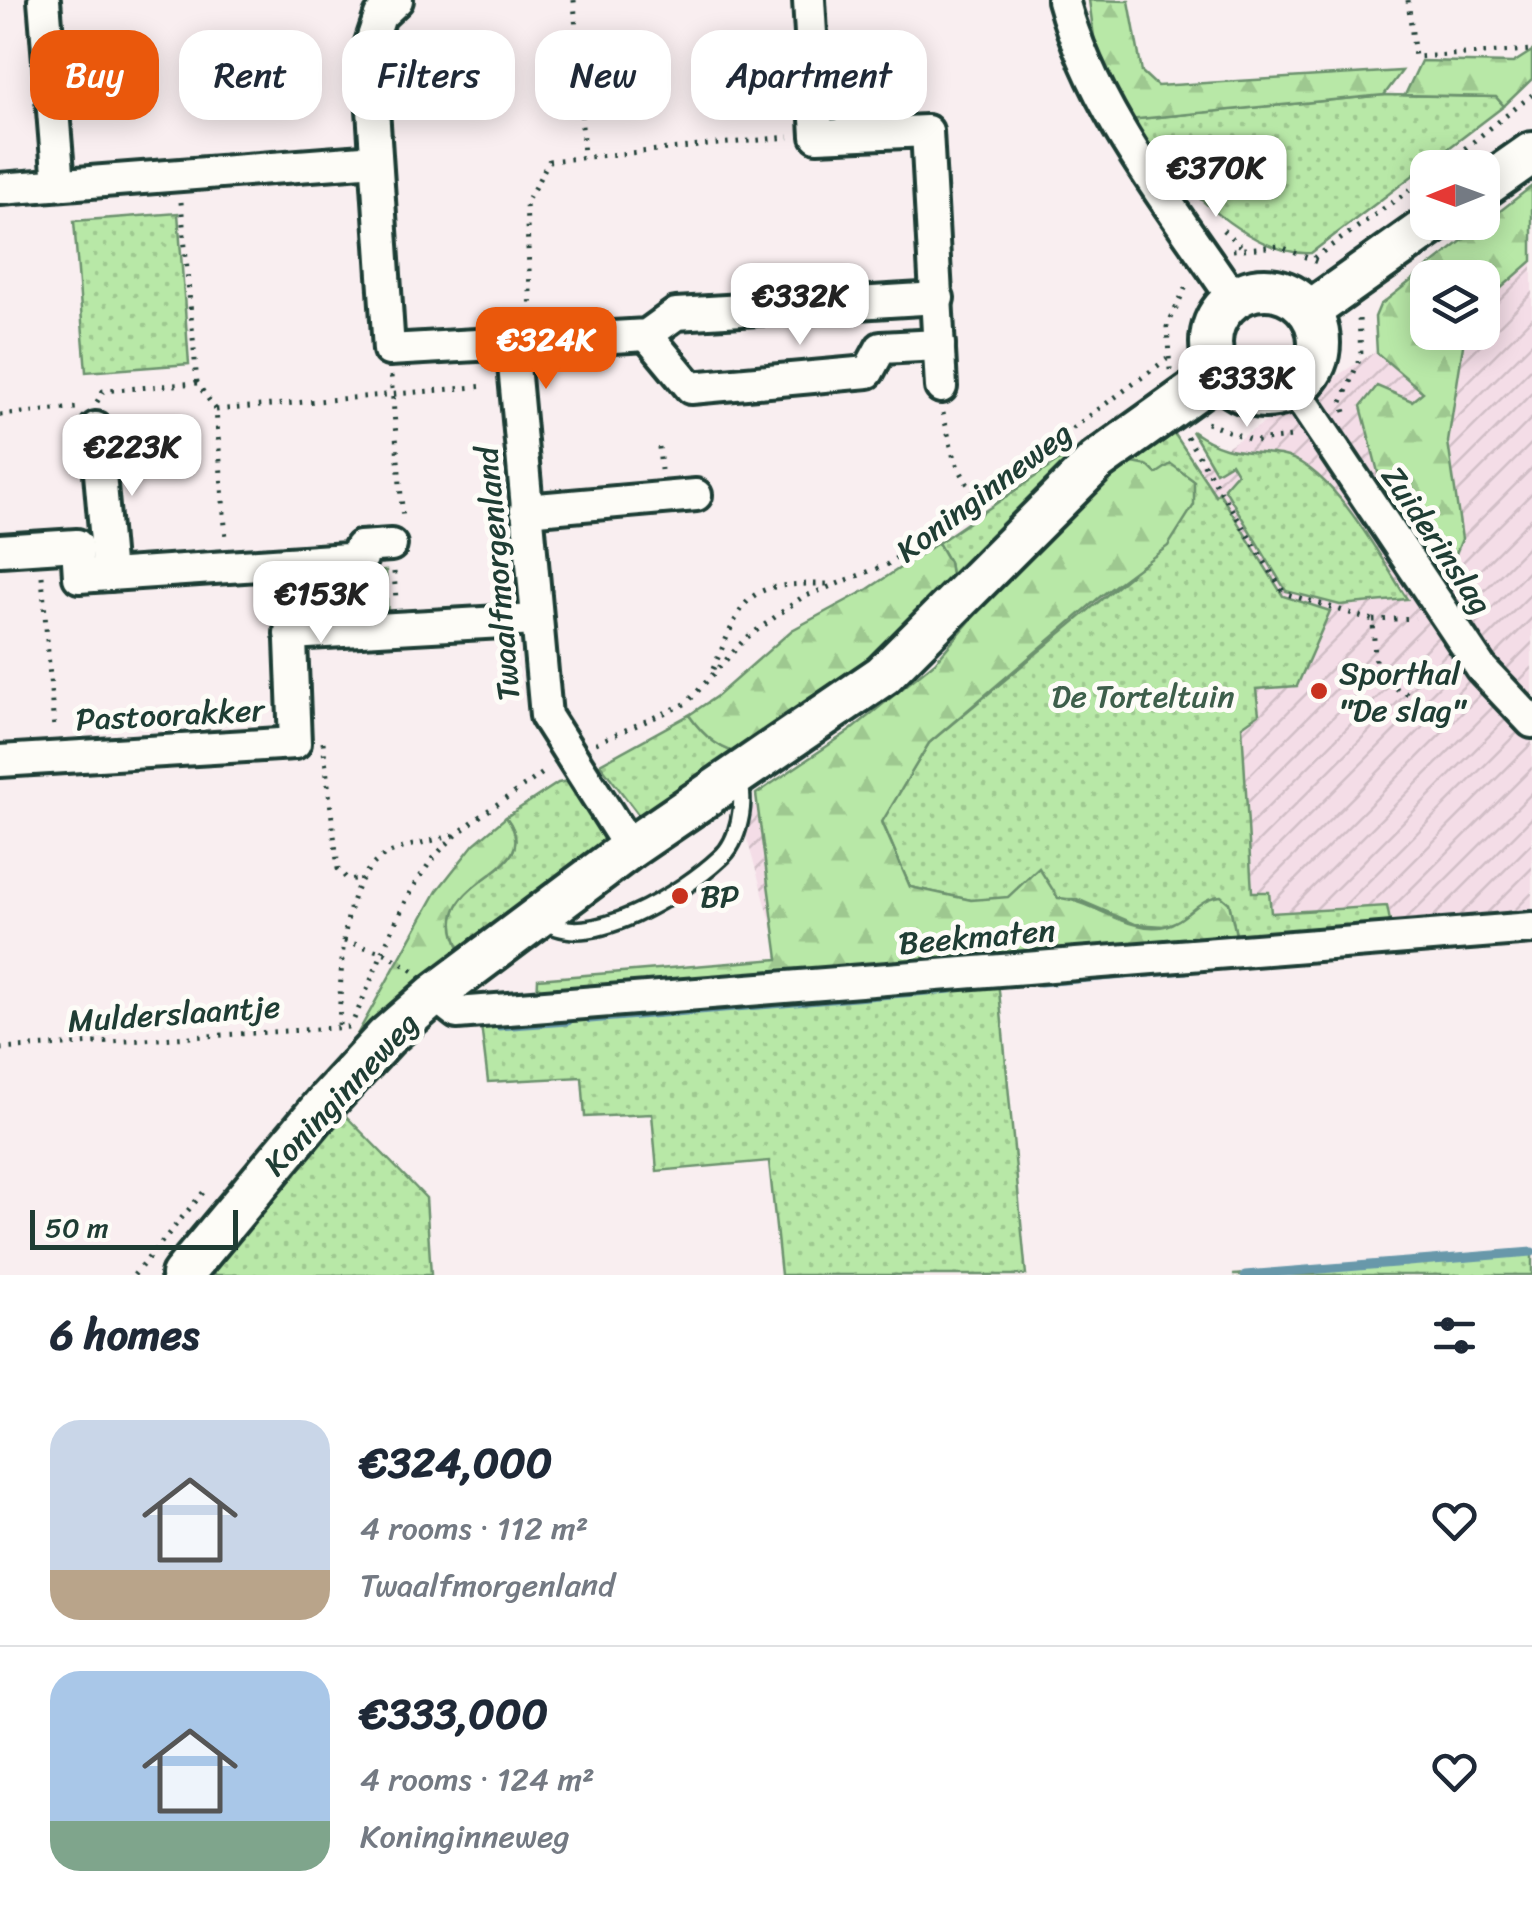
<!DOCTYPE html>
<html lang="en">
<head>
<meta charset="utf-8">
<style>
  :root { --surface:#fff; --page:#f6f6f7; --text:#1f2937; --muted:#747a83; --line:#e0e1e3; --accent:#ea580c }
  body { margin:0; font-family:Sriracha,sans-serif; background:var(--page); color:var(--text); height:100vh; display:flex; flex-direction:column; font-size:38px; white-space:nowrap }
  * { box-sizing:border-box; margin:0 }
  p { font-size:32px; color:var(--muted) }
  .icon { flex:none; width:55px; height:55px; fill:none; stroke:currentColor; stroke-width:2; stroke-linecap:round; stroke-linejoin:round }
  .map { position:relative; height:1275px; overflow:hidden }
  .drawer { display:flex; flex-direction:column; background:var(--surface); flex:1 }
  .drawer>* { flex:none }
  .top-card { position:absolute; left:30px; top:30px; width:1000px; height:90px; display:flex; gap:20px }
  .needle { width:65px; rotate:269deg }
  .fabs { position:absolute; left:1410px; top:150px; display:grid; gap:20px }
  .fabs a { display:grid; place-items:center; width:90px; height:90px; border-radius:20px; background:var(--surface); box-shadow:0 5px 25px #0003; font-size:50px }
  .scale { position:absolute; left:30px; bottom:25px; width:208px; box-sizing:border-box; padding-left:10px; border:5px solid #1f3d34; border-top:0; font-size:28px; line-height:35px; white-space:nowrap; color:#1f3d34; -webkit-text-stroke:8px #fdfcf7; paint-order:stroke }
  .price { position:absolute; translate:-50% -85px; padding:0 22px; border-radius:20px; background:#fff; color:#222; font-size:32px; line-height:65px; filter:drop-shadow(0 2px 5px #0008) }
  .price::after { content:''; position:absolute; left:50%; top:60px; width:30px; height:22px; margin-left:-15px; background:inherit; clip-path:polygon(0 0,100% 0,50% 100%) }
  .price.on { background:var(--accent); color:#fff }
  ul { padding:0; list-style:none }
  li { display:flex; align-items:center; gap:30px; height:250px; padding:0 50px }
  li+li { border-top:2px solid var(--line) }
  li span { display:grid; place-items:center; flex:none; width:280px; height:200px; border-radius:30px; color:#555 }
  li>.icon { margin-inline-start:auto }
  span .icon { width:120px; height:120px; fill:#fffc; stroke-width:1 }
  li b { font-size:42px }
  h2 { display:flex; justify-content:space-between; align-items:center; height:120px; padding:0 50px; font-size:42px }
  .tag { padding:0 35px; border-radius:30px; background:var(--surface); box-shadow:0 5px 25px #0003; font-size:35px; line-height:90px }
  .tag.on { background:var(--accent); color:#fff }
  .map>svg:first-child { display:block }
  .industrial { fill:url(#industrial-furrows) }
  .green { fill:url(#green-dots); stroke:#6c926e; stroke-width:2.5 }
  .forest { fill:url(#forest-firs); stroke:#6c926e; stroke-width:2.5 }
  .lines { fill:none; stroke-linecap:round; stroke-linejoin:round }
  .stream { stroke:#6798aa; stroke-width:9 }
  .lane-casing { stroke:#1f3d34; stroke-width:22 }
  .street-casing { stroke:#1f3d34; stroke-width:38 }
  .secondary-casing { stroke:#1f3d34; stroke-width:48 }
  .path { stroke:#1f3d34; stroke-width:5; stroke-dasharray:2.5 8; stroke-linecap:butt }
  .lane { stroke:#fdfcf7; stroke-width:15 }
  .street { stroke:#fdfcf7; stroke-width:30 }
  .secondary { stroke:#fdfcf7; stroke-width:40 }
  .poi-dot { fill:#c8321e; stroke:#fdfcf7; stroke-width:4 }
  .labels { text-anchor:middle; dominant-baseline:central; stroke-width:10; stroke-linejoin:round; paint-order:stroke }
  .street-label { font-size:32px; fill:#1f3d34; stroke:#fdfcf7 }
  .poi-label { font-size:32px; fill:#1f3d34; stroke:#fdfcf7; text-anchor:start }
  .park-label { font-size:32px; fill:#3e5f4b; stroke:#fdfcf7 }
</style>
</head>
<body>
<div class="map">
<svg width="1532" height="1275" viewBox="0 0 1532 1275">
  <defs>
    <pattern id="industrial-furrows" width="10" height="10" patternUnits="userSpaceOnUse" patternTransform="scale(2.5)"><rect width="10" height="10" fill="#f4dde7"/><path d="M-1 1l2-2M0 10L10 0M9 11l2-2" fill="none" stroke="#d1bfc7"/></pattern>
    <pattern id="green-dots" width="8" height="8" patternUnits="userSpaceOnUse" patternTransform="scale(2.5)"><rect width="8" height="8" fill="#b8e8a7"/><path d="M2 2h.1M6 6h.1" fill="none" stroke="#9ec890" stroke-width="1.8" stroke-linecap="round"/></pattern>
    <pattern id="forest-firs" width="22" height="20" patternUnits="userSpaceOnUse" patternTransform="scale(2.5)"><rect width="22" height="20" fill="#b8e8a7"/><path d="M5 1l3.5 6h-7zM16 11l3.5 6h-7z" fill="#9ec890"/></pattern>
  </defs>
  <rect width="100%" height="100%" fill="#f9eef0"/>
  <filter id="ink" filterUnits="userSpaceOnUse"><feTurbulence type="fractalNoise" baseFrequency=".01" numOctaves="2"/><feDisplacementMap in="SourceGraphic" scale="20" xChannelSelector="R" yChannelSelector="G"/><feConvolveMatrix kernelMatrix="1 2 1 2 8 2 1 2 1" color-interpolation-filters="sRGB"/></filter>
  <g filter="url(#ink)">
    <path class="industrial" d="M1532,231v686l-743,67 -49,-169 137,-87 317,-260 233,-150 1,14h54l1,-54z"/>
    <g class="green">
      <path d="M1384,95l112,2 8,9 -193,147c-66,4 -145,-84 -183,-133z"/>
      <path d="M178,213l11,151 -103,8 -12,-151z"/>
      <path d="M1111,425l-158,163 -4,-26 -11,-19z"/>
      <path d="M1172,430l44,66 3,-4 64,104 47,15 -33,75 -41,3 3,25 -17,12 10,166h17l2,21 116,-7 5,25 -154,13 -9,-41 -65,23 -29,-2 -58,-25 -106,1 -61,-13 -28,-66 47,-78 203,-169 24,-99 -8,-9 -20,-4z"/>
      <path d="M1192,431c34,24 51,19 88,24 51,8 101,104 127,144l-67,6 -54,-14 -62,-103 13,-15 -6,-10 -15,9z"/>
      <path d="M386,571l2,48 -78,5 -4,-45z"/>
      <path d="M689,715c16,23 32,36 60,41l-102,70 -47,-62z"/>
      <path d="M568,781l48,64 -155,106c-42,-76 90,-73 45,-134l52,-34z"/>
      <path d="M998,980l28,295h-245l-12,-114 -112,10 -5,-57 -67,3 -3,-40 -94,5 -7,-57z"/>
      <path d="M343,1113l83,85 5,77h-235z"/>
      <path d="M1532,1252v23h-299z"/>
    </g>
    <g class="forest">
      <path d="M1089,0l40,1 13,71 15,14 245,-15 -18,24 -256,25 -31,-61z"/>
      <path d="M1532,51v28l-28,27 -8,-9 -91,-2 16,-34 92,2z"/>
      <path d="M1532,186v75l-49,43 -1,-26h-54v54l37,1 -17,109 14,97 -17,41 -64,-96 -20,-78 16,-20 35,15 11,-9 -46,-39 -2,-36 5,-12z"/>
      <path d="M1128,462l20,4 8,8 15,-10 23,17v24l-26,41 -67,50 -172,147 -47,79 28,65 61,13 37,-3 31,-29 19,30c36,2 70,36 107,28 22,-5 33,-29 56,-30l8,7 9,41 -701,57 1,-22 240,-20 -22,-165 95,-64 84,-68 120,-141z"/>
      <path d="M938,543l11,19 4,26 -34,39 -170,129c-28,-5 -44,-18 -60,-41l28,-19 75,-66 76,-41z"/>
      <path d="M506,817c45,61 -87,58 -45,134l-122,116 98,-176 37,-47z"/>
    </g>
    <g class="lines">
      <g class="stream">
        <path d="M1040,982l146,-12"/>
        <path d="M590,1019l361,-30"/>
        <path d="M499,1026l69,-5"/>
        <path d="M1245,1275l287,-23"/>
      </g>
      <defs>
        <path id="lane" d="M543,919c43,36 142,-28 177,-61 19,-16 27,-57 18,-79"/>
        <g id="street">
          <path d="M44,0l15,184"/>
          <path d="M397,0l-17,16 -11,33 20,301 123,-7 34,373 84,132"/>
          <path d="M809,0l8,136 110,-5 14,256"/>
          <path d="M1063,0c31,112 106,203 170,298"/>
          <path d="M0,189l376,-29"/>
          <path d="M647,335l44,53 177,-16 13,-24 58,-3"/>
          <path d="M512,343l135,-8 29,-21 262,-16"/>
          <path d="M1294,389l187,279 51,54"/>
          <path d="M96,428l13,147"/>
          <path d="M526,510l170,-15"/>
          <path d="M0,550l77,-5 2,32 209,-14 7,180 -295,18"/>
          <path d="M288,563l74,-5 -2,-11 31,-2"/>
          <path d="M290,634l246,-14"/>
          <path d="M434,995l23,18 1075,-85"/>
        </g>
        <g id="secondary">
          <path d="M1482,188l50,-35"/>
          <circle cx="1265" cy="343" r="54"/>
          <path d="M1310,311l125,-89"/>
          <path d="M182,1275l146,-175 58,-63 48,-42 196,-147 253,-173 214,-214 123,-88"/>
        </g>
      </defs>
      <use href="#lane" class="lane-casing"/>
      <use href="#street" class="street-casing"/>
      <use href="#secondary" class="secondary-casing"/>
      <g class="path">
        <path d="M574,0l10,157"/>
        <path d="M1408,0l7,57 117,-7"/>
        <path d="M1440,168l92,-73"/>
        <path d="M181,202l16,181"/>
        <path d="M1223,230l19,17"/>
        <path d="M1233,250l46,-4 43,18"/>
        <path d="M1314,258l114,-81"/>
        <path d="M531,313l-5,-110 23,-42 240,-24"/>
        <path d="M1170,370l-3,-43 21,-45"/>
        <path d="M391,376l12,144"/>
        <path d="M97,402l6,-11 94,-8 19,27 10,129"/>
        <path d="M216,410l270,-24"/>
        <path d="M1345,412l-3,-10 19,-47 -2,-37"/>
        <path d="M943,413l11,46 21,39"/>
        <path d="M0,415l77,-7"/>
        <path d="M1207,423l47,18 38,-4"/>
        <path d="M1187,437l97,156 89,27 3,58 59,30"/>
        <path d="M659,447l2,23"/>
        <path d="M394,572l2,28"/>
        <path d="M42,576l12,153"/>
        <path d="M1373,620l42,-2"/>
        <path d="M713,669c35,-79 31,-86 121,-85"/>
        <path d="M323,742l15,127 10,11 13,-2"/>
        <path d="M596,743l91,-40 58,-64 56,-41 87,-34 279,-205"/>
        <path d="M344,941l41,12 29,18"/>
        <path d="M354,1019c24,-51 43,-114 78,-159 30,-37 77,-62 115,-90"/>
        <path d="M339,1025c3,-48 -2,-147 49,-171 20,-10 46,-13 67,-19"/>
        <path d="M0,1049l350,-22"/>
        <path d="M134,1275l72,-86"/>
      </g>
      <use href="#lane" class="lane"/>
      <use href="#street" class="street"/>
      <use href="#secondary" class="secondary"/>
    </g>
  </g>
  <g class="poi-dot">
    <circle cx="1319" cy="691" r="10"/>
    <circle cx="680" cy="896" r="10"/>
  </g>
  <g class="labels">
    <g class="street-label">
      <text transform="translate(984 492) rotate(-37)">Koninginneweg</text>
      <text transform="translate(1437 540) rotate(56)">Zuiderinslag</text>
      <text transform="translate(498 574) rotate(-95)">Twaalfmorgenland</text>
      <text transform="translate(170 715) rotate(-3)">Pastoorakker</text>
      <text transform="translate(977 937) rotate(-5)">Beekmaten</text>
      <text transform="translate(174 1014) rotate(-4)">Mulderslaantje</text>
      <text transform="translate(341 1094) rotate(-47)">Koninginneweg</text>
    </g>
    <g class="poi-label">
      <text x="1339" y="673">Sporthal<tspan x="1339" dy="37">"De slag"</tspan></text>
      <text x="700" y="896">BP</text>
    </g>
    <g class="park-label">
      <text x="1143" y="696">De Torteltuin</text>
    </g>
  </g>
</svg>
<div class="fabs">
<a><svg class="needle" viewBox="-14 -14 28 28"><path d="M0-13l5 13h-10z" fill="#e53935"/><path d="M0 13l5-13h-10z" fill="#747a83"/></svg></a>
<a><svg class="icon" aria-label="layers" viewBox="0 0 24 24"><path d="M12 4l9 5-9 5-9-5zM3 14l9 5 9-5"/></svg></a>
</div>
<div class="scale">50 m</div>
<b class="price" style="left:1216px;top:220px">€370K</b>
<b class="price" style="left:800px;top:348px">€332K</b>
<b class="price on" style="left:546px;top:392px">€324K</b>
<b class="price" style="left:1247px;top:430px">€333K</b>
<b class="price" style="left:132px;top:499px">€223K</b>
<b class="price" style="left:321px;top:646px">€153K</b>
<div class="top-card">
<a class="tag on">Buy</a>
<a class="tag">Rent</a>
<a class="tag">Filters</a>
<a class="tag">New</a>
<a class="tag">Apartment</a>
</div>
</div>
<section class="drawer">
<h2>6 homes<svg class="icon" aria-label="filters" viewBox="0 0 24 24"><path d="M4 7h16M4 17h16"/><circle cx="9" cy="7" r="2"/><circle cx="15" cy="17" r="2"/></svg></h2>
<ul>
<li><span style="background:linear-gradient(#c9d6e8 75%,#b9a48a 0)"><svg class="icon" aria-label="home" viewBox="0 0 24 24"><path d="M3 11l9-7 9 7M6 9v11h12V9"/></svg></span><div><b>€324,000</b><p>4 rooms · 112 m²</p><p>Twaalfmorgenland</p></div><svg class="icon" aria-label="heart" viewBox="0 0 24 24"><path d="M12 20l-8-8c-3-5 5-10 8-4 3-6 11-1 8 4z"/></svg></li>
<li><span style="background:linear-gradient(#a9c7e8 75%,#7fa58c 0)"><svg class="icon" aria-label="home" viewBox="0 0 24 24"><path d="M3 11l9-7 9 7M6 9v11h12V9"/></svg></span><div><b>€333,000</b><p>4 rooms · 124 m²</p><p>Koninginneweg</p></div><svg class="icon" aria-label="heart" viewBox="0 0 24 24"><path d="M12 20l-8-8c-3-5 5-10 8-4 3-6 11-1 8 4z"/></svg></li>
</ul>
</section>
</body>
</html>
